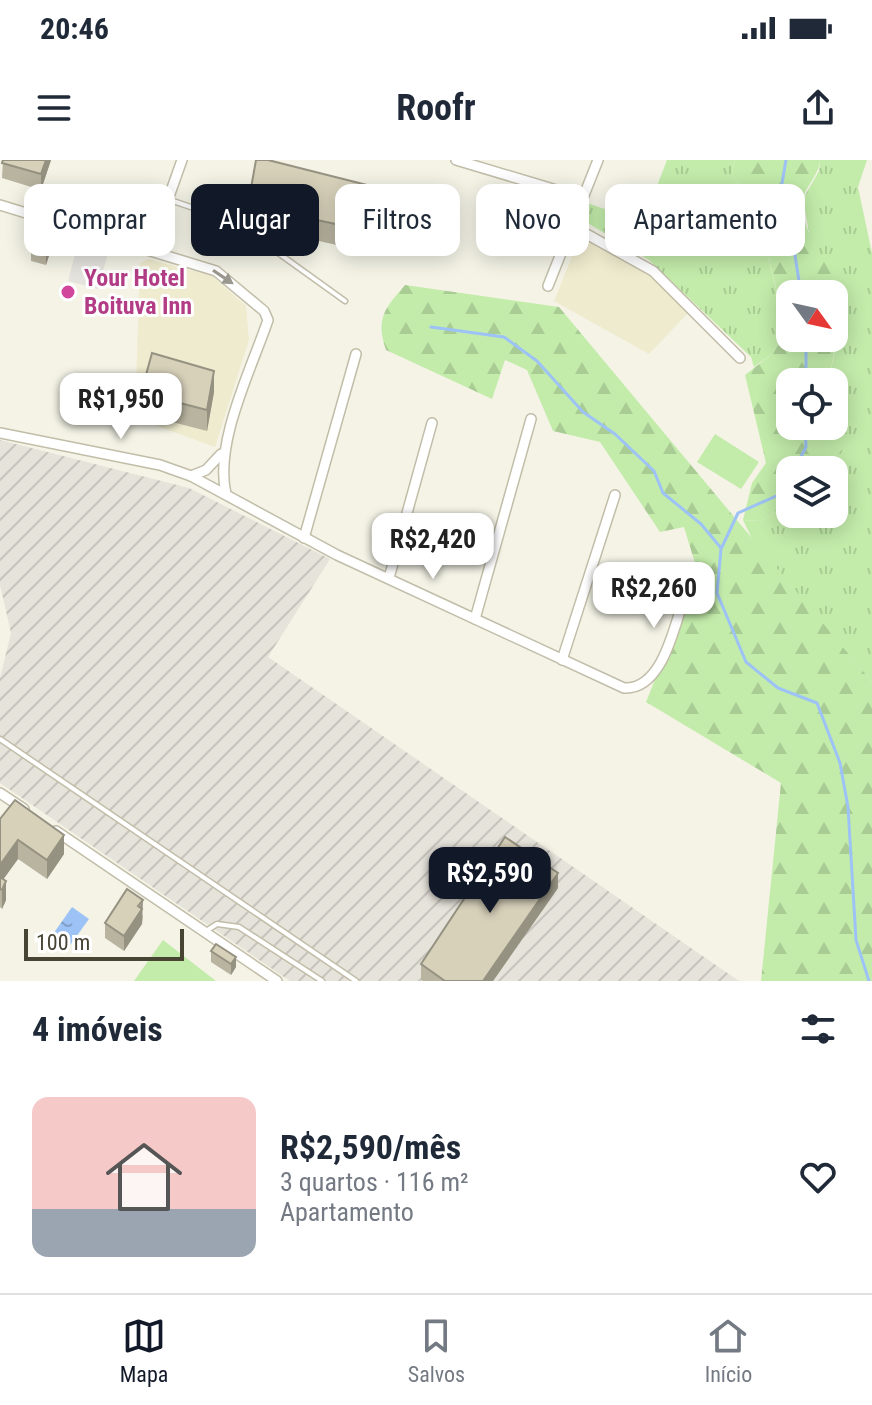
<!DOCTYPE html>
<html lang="pt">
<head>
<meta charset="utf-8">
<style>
  :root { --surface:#fff; --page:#f6f6f7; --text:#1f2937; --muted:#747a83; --line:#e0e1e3; --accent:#111827 }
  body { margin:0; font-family:"Roboto Condensed",sans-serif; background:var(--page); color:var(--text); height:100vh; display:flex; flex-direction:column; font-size:30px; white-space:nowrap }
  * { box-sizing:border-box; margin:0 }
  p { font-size:26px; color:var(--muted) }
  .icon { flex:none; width:44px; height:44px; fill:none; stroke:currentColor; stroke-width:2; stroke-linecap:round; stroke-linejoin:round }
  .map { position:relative; height:821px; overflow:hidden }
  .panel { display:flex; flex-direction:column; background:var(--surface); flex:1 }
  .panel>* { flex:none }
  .top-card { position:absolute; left:24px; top:24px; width:824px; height:72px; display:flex; gap:16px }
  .needle { width:52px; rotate:123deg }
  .controls { position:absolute; left:776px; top:120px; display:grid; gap:16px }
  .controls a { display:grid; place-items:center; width:72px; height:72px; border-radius:16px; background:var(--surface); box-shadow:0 4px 20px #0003; font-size:40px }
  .scale { position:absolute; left:24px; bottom:20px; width:160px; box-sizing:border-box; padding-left:8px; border:4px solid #484434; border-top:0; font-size:22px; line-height:28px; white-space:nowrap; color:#484434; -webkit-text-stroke:6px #fff; paint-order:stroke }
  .price { position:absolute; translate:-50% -68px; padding:0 18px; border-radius:16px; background:#fff; color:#222; font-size:26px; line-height:52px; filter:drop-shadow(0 2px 4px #0008) }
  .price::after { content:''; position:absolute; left:50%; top:48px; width:24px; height:18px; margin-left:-12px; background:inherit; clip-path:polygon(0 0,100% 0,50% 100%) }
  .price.current { background:var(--accent); color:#fff }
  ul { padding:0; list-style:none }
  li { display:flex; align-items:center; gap:24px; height:200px; padding:0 32px }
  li+li { border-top:2px solid var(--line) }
  li span { display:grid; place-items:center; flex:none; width:224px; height:160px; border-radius:16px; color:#555 }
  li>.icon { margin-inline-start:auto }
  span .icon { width:96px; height:96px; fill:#fffc; stroke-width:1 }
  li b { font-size:34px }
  h2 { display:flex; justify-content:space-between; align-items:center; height:96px; padding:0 32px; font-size:34px }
  .tag { padding:0 28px; border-radius:16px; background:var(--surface); box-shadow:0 4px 20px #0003; font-size:28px; line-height:72px }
  .tag.current { background:var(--accent); color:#fff }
  .status { display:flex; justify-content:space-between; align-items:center; height:56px; padding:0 40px; background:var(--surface); direction:ltr }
  .status svg { height:22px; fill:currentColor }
  header { display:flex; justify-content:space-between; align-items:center; height:104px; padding:0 32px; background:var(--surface); font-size:36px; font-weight:700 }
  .tab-bar { display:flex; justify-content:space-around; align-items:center; height:112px; border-top:2px solid var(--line); background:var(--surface); font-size:22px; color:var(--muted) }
  .tab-bar a { display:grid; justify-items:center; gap:4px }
  .tab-bar .current { color:var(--accent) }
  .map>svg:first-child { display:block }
  .industrial { fill:url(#industrial-furrows) }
  .education { fill:#efebce }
  .grass { fill:url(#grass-tufts) }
  .forest { fill:url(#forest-firs); fill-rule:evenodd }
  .garden { fill:#c3ecab }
  .parking { fill:#e5e3de }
  .water { fill:url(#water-ripples) }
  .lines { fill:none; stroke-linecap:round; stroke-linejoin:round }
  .stream { stroke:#9dc2f6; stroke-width:3 }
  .service-casing { stroke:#c1bda8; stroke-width:7 }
  .minor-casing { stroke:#c1bda8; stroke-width:12 }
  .service { stroke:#fff; stroke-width:4 }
  .minor { stroke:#fff; stroke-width:9 }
  .wall { fill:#b9b4a0 }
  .shaded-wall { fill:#969282 }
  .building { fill:#d7d1ba; stroke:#969282; stroke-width:2 }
  .oneway { fill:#9a988f }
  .hotel-dot { fill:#d1479c; stroke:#fff; stroke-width:3 }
  .labels { text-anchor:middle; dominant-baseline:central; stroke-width:6; stroke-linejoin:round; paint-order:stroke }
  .hotel-label { font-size:24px; font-weight:bold; fill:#b23c85; stroke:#fff; text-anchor:start }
</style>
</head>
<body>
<div class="status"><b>20:46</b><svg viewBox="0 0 49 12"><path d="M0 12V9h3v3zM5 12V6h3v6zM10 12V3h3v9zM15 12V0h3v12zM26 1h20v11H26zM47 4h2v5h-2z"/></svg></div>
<header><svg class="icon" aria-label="menu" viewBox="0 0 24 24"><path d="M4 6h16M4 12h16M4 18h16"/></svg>Roofr<svg class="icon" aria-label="share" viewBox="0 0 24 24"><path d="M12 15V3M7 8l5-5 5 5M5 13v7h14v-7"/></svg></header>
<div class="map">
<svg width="872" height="821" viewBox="0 0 872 821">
  <defs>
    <pattern id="industrial-furrows" width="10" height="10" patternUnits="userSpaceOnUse" patternTransform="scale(2)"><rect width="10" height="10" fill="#e6e3db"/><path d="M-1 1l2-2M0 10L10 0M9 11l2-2" fill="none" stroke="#c7c4bd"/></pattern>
    <pattern id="grass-tufts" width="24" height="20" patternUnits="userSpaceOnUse" patternTransform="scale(2)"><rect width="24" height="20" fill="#c3ecab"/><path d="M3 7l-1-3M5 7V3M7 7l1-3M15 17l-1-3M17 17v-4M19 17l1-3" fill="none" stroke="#a9cc94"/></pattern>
    <pattern id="forest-firs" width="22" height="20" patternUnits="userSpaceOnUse" patternTransform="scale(2)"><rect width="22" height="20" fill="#c3ecab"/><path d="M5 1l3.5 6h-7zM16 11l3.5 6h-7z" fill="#a9cc94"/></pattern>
    <pattern id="water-ripples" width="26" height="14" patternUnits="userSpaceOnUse" patternTransform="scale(2)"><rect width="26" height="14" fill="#9dc2f6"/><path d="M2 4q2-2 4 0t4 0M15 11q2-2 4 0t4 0" fill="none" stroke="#829fc8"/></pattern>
  </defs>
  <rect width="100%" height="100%" fill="#f4f3e6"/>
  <path class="industrial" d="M0,280l189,48 141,71 -62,98 471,324h-449l-290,-198v-105l11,-45 -11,-48z"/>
  <g class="education">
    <path d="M580,77l69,37 39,39 -39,41 -95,-53z"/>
    <path d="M148,99l64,17 34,30 3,34 -34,107 -80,-29 5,-155z"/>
  </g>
  <g class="grass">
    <path d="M667,0h68l-3,13c30,55 44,101 52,163l-12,18 -18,13 -3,-10 -102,-97 -68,-41 6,-16 56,19z"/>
    <path d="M820,0h47l-9,27 14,66v429l-116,-135 -13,-27 18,1 29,-20v13h44v-44h-6l13,-18 2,-62 -13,-15 8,-40 -3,-10 1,-41 -25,-40 -8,-45 16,-28z"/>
  </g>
  <g class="forest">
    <path d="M735,0h85c-1,16 -15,26 -17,40 -3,32 21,54 31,81 8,19 1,73 -4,93l13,16 -1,62 -14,18h-38v31l-29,20 -18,-1 9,-37 14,-20 -21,-88 27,-21 12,-19c-8,-62 -22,-108 -52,-162zM790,134h44v44h-44zM790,222h44v44h-44z"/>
    <path d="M405,125l154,22 313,375v299h-111l20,-198 -135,-81 52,-129 -14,-46 -24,5 -60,-90 -47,-11 -26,-61 -22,-10 -13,39 -106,-49c-11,-31 -1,-42 19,-65z"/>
  </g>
  <g class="garden">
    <path d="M715,274l44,28 -18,27 -44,-27z"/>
    <path d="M163,780l53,41h-82z"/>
  </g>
  <path class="parking" d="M78,83l30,10 -10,36 -30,-8z"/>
  <path class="water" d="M72,747l17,12 -21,29 -17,-11z"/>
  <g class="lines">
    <g class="stream">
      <path d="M786,0l-7,41 15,48 7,45"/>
      <path d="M431,167l73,10 33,24 46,51 32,22 39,37 9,22 38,31 20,24"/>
      <path d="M806,178v44"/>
      <path d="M794,310l12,-23 -1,-21"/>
      <path d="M790,319l-7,14 -45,20 -17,36 -4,44 29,69 32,26 39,15 23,60 8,44 8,133 13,41"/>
    </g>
    <defs>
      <g id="service">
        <path d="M170,40l65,22 110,79"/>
        <path d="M0,579l356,242"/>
        <path d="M206,771l11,-7 22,3 83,54"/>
      </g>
      <g id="minor">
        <path d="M456,0l127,38"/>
        <path d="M0,45l216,66 48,40 4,9c-17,50 -54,123 -42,174"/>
        <path d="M572,66l81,45 87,87"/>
        <path d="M150,90l32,-90"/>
        <path d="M548,126l50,-126"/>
        <path d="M0,273l160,32 31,11 146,79 287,133c40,2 51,-66 62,-96"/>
        <path d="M191,316l15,-6 15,-16"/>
        <path d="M304,378l52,-184"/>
        <path d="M389,418l43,-155"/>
        <path d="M475,459l56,-200"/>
        <path d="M562,500l53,-165"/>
        <path d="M0,633l24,16"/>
        <path d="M56,671l221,150"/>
      </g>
    </defs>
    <use href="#service" class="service-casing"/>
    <use href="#minor" class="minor-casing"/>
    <use href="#service" class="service"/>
    <use href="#minor" class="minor"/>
  </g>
  <g class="wall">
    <path d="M3,0h48l-10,30 -39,-12z"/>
    <path d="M248,45l123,1 -8,45 -115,-26z"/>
    <path d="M56,74l-10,31 -15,-4v-10z"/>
    <path d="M214,232l-7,39 -66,-17v-21z"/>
    <path d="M0,659l64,35 -17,25 -29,-20 -15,20 3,21 -4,9 -2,-2z"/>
    <path d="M558,728l-65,93h-70l-2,-1v-16z"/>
    <path d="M143,755l-1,9 -18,27 -19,-13v-15z"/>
    <path d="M211,791l25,16 -5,8 -20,-13z"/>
  </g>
  <g class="shaded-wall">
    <path d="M46,0h5l-10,30v-16z"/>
    <path d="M371,26v20l-8,45v-21z"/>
    <path d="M56,63v11l-10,31v-11z"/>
    <path d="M214,211v21l-7,39v-21z"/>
    <path d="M64,675v19l-17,25v-19z"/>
    <path d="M18,680v19l-18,25v-19z"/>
    <path d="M558,713v15l-65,93h-10z"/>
    <path d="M6,721v19l-4,9v-19z"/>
    <path d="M143,740l-1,24 -18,27v-15z"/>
    <path d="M236,797v10l-5,8v-11z"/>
  </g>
  <g class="building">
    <path d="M3,0h43l-5,14 -39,-11z"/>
    <path d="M256,0h12l103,26 -8,44 -115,-25z"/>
    <path d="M41,58l15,5 -10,31 -15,-3z"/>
    <path d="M152,193l62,18 -7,39 -66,-17z"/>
    <path d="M15,640l49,35 -17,25 -29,-20 -18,25v-46z"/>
    <path d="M505,677l53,36 -75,108h-38l-24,-17z"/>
    <path d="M0,717l6,4 -4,9 -2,-1z"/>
    <path d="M127,729l16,11 -5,6 4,3 -18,27 -19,-13z"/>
    <path d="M216,784l20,13 -5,7 -20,-13z"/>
  </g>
  <defs><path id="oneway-solid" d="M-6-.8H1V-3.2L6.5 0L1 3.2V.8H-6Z" transform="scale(2)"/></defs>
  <use class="oneway" href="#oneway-solid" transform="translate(223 117) rotate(34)"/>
  <circle class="hotel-dot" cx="68" cy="132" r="8"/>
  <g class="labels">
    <g class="hotel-label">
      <text x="84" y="118">Your Hotel<tspan x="84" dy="28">Boituva Inn</tspan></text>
    </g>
  </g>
</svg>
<div class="controls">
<a><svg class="needle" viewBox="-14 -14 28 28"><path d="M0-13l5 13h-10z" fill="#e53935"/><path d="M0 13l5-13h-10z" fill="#747a83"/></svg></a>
<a><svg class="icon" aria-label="locate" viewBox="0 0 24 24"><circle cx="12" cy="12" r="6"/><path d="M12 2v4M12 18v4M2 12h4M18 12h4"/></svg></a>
<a><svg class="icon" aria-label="layers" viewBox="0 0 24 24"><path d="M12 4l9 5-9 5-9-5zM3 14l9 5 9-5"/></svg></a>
</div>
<div class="scale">100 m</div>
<b class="price" style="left:121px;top:281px">R$1,950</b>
<b class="price" style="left:433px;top:421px">R$2,420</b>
<b class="price" style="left:654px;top:470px">R$2,260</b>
<b class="price current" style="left:490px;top:755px">R$2,590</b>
<div class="top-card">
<a class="tag">Comprar</a>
<a class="tag current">Alugar</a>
<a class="tag">Filtros</a>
<a class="tag">Novo</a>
<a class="tag">Apartamento</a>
</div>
</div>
<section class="panel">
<h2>4 imóveis<svg class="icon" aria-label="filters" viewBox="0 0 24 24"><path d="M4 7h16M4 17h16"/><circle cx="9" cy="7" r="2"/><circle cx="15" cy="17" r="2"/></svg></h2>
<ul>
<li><span style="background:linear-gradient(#f6c9c9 70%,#9aa5b1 0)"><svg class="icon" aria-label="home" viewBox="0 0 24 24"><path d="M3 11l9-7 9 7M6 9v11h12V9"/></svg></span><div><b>R$2,590/mês</b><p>3 quartos · 116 m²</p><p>Apartamento</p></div><svg class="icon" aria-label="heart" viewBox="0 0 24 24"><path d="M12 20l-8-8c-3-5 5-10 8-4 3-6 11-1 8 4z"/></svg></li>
</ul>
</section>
<nav class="tab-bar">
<a class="current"><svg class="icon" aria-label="map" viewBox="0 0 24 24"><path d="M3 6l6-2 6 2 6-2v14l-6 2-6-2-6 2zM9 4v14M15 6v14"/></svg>Mapa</a>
<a><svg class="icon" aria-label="saved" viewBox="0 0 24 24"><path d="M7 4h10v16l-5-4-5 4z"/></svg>Salvos</a>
<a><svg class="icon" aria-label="home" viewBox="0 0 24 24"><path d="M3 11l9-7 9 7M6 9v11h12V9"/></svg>Início</a>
</nav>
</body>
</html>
